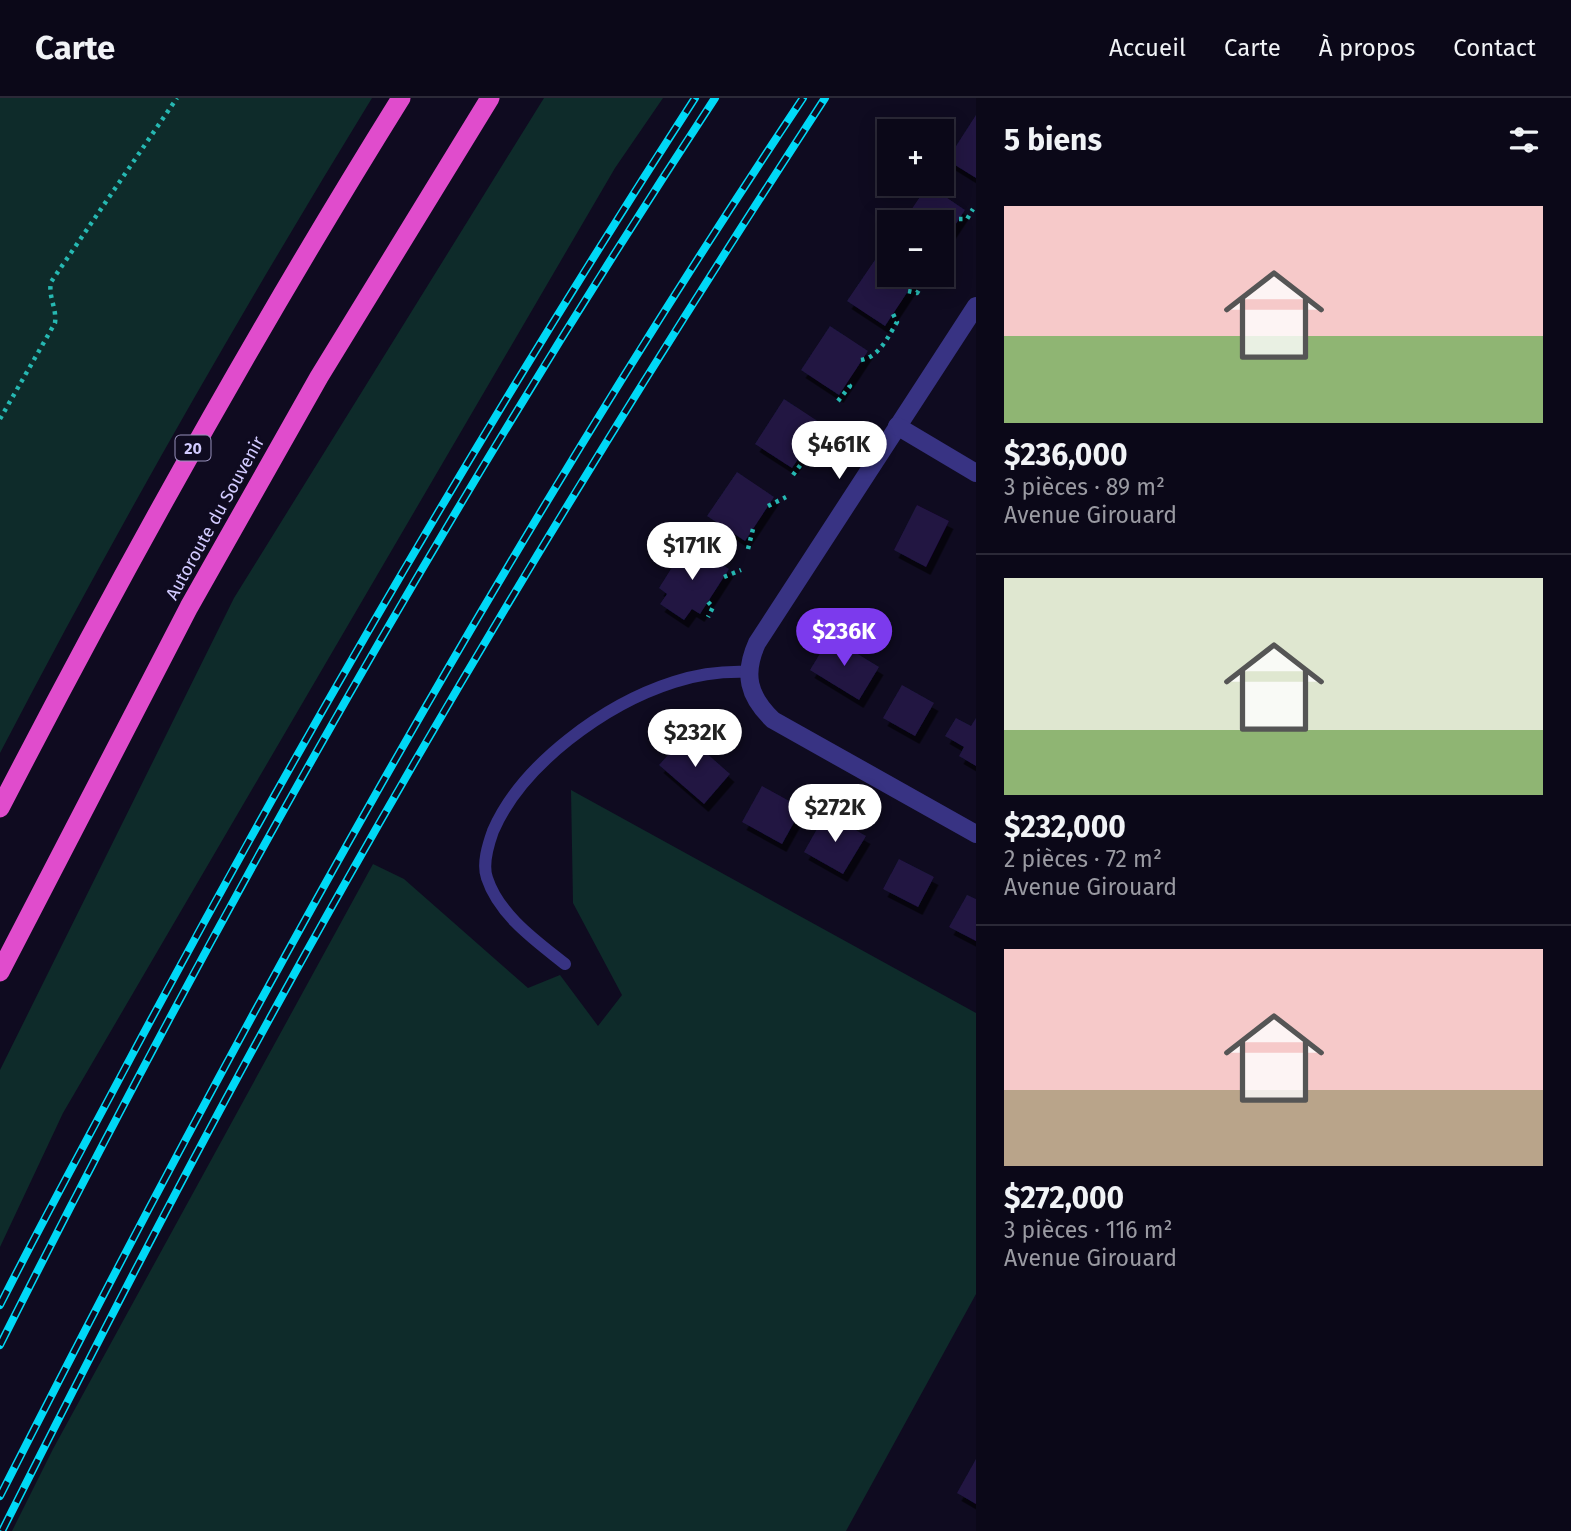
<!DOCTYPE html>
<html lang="fr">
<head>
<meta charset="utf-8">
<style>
  :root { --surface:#0b0818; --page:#141121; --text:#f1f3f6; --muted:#9a9aa2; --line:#2b2937; --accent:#7c3aed }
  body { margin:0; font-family:"Fira Sans",sans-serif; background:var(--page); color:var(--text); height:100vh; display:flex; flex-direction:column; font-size:26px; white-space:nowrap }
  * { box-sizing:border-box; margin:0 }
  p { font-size:23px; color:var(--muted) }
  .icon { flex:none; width:38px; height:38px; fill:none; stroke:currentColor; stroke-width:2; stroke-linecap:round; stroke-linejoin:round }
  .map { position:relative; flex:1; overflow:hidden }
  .drawer { display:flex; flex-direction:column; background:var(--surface); width:595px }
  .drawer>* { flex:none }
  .fabs { position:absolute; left:877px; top:21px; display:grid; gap:14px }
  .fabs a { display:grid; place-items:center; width:77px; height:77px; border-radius:0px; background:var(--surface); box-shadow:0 4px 18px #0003,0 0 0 2px var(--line); font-size:35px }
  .price { position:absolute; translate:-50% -60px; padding:0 16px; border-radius:24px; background:#fff; color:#222; font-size:23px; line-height:46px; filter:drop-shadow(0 2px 4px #0008) }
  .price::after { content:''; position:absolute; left:50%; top:42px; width:21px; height:16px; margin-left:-10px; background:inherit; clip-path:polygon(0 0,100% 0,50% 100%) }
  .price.active { background:var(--accent); color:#fff }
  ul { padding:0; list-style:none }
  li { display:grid; align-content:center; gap:14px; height:371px; padding:0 28px }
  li+li { border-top:2px solid var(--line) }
  li span { display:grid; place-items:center; height:217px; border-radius:0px; color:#555 }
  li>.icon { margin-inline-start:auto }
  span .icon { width:126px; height:126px; fill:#fffc; stroke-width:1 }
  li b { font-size:30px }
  h2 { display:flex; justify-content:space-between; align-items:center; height:84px; padding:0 28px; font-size:30px }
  header { display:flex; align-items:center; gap:42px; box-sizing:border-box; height:98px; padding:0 35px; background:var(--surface); border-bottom:2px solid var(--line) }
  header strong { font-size:33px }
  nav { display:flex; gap:38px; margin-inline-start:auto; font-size:24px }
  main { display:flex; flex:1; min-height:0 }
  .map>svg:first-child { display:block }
  .green { fill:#0e2b2a }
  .building { fill:#201643; filter:url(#shadow) }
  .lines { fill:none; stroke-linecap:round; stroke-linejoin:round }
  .path { stroke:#26b8b2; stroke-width:4.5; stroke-dasharray:3.5 5; stroke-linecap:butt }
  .service { stroke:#383383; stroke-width:12 }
  .minor { stroke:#383383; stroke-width:18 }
  .trunk { stroke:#e04ccc; stroke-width:19 }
  .rail-casing { stroke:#00d8f6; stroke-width:8 }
  .rail { stroke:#0f0b20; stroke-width:5; stroke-dasharray:16; stroke-linecap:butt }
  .labels { text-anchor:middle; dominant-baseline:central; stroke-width:6; stroke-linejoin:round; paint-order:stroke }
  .shield { fill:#0f0b20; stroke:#9891bc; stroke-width:2 }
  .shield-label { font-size:16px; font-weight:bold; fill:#d2cbff }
  .street-label { font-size:18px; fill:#d2cbff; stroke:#0f0b20 }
</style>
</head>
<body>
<header>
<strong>Carte</strong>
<nav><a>Accueil</a><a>Carte</a><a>À propos</a><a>Contact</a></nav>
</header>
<main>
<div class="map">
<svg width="976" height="1433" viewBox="0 0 976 1433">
  <defs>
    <filter id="shadow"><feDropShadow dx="4.5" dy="8" stdDeviation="0" flood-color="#0009"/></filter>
  </defs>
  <rect width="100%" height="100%" fill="#0f0b20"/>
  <g class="green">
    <path d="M0,0h372c-131,214 -256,432 -372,655z"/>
    <path d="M544,0h119l-48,70 -552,945 -63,134v-177l234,-472z"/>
    <path d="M571,692l405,223v281l-130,237h-834l41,-82 320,-585 31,15 124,109 32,-13 38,51 24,-31 -49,-92z"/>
  </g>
  <g class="building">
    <path d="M976,17v63l-29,-18z"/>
    <path d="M928,87l37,25 -23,35v-23h-39z"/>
    <path d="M877,159l12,8v10h15l10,7 -29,44 -38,-25z"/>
    <path d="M830,228l38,25 -29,44 -38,-25z"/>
    <path d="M784,301l38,25 -30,44 -37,-24z"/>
    <path d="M737,374l37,25 -29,44 -38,-25z"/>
    <path d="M917,407l32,16 -23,46 -32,-17z"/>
    <path d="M688,444l41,27 -29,45 -8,-5 -8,11 -24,-16 7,-10 -8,-6z"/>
    <path d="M830,539l49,30 -20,33 -49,-30z"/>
    <path d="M902,587l32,18 -19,33 -32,-18z"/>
    <path d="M956,620l15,8 5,-8v48l-17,-10 5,-9 -19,-11z"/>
    <path d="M686,637l44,39 -26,30 -45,-39z"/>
    <path d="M762,688l40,22 -20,36 -40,-22z"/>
    <path d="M826,715l40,23 -23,38 -39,-22z"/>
    <path d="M899,761l35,18 -16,30 -35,-18z"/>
    <path d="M967,797l9,4v42l-27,-14z"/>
    <path d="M976,1361v45l-19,-11z"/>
  </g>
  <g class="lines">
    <g class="path">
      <path d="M959,121h8l6,-10"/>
      <path d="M942,158l2,-14"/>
      <path d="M908,193l9,2 7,-11"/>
      <path d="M861,262c18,-3 27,-23 36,-38l-4,-8"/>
      <path d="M838,303l12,-15 -4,-3"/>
      <path d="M0,321l55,-96c2,-15 -7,-26 -4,-41l126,-184"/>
      <path d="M815,335l9,3 11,-10"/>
      <path d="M793,377l9,-12 -2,-7"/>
      <path d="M768,408l18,-9"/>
      <path d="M748,451l5,-20"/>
      <path d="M724,479l17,-7"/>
      <path d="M708,504l5,5 -5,10"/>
    </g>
    <path class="service" d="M565,866c-29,-23 -66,-49 -78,-86 -5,-14 1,-33 6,-47 29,-67 112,-127 181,-149 25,-8 48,-11 74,-10"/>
    <g class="minor">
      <path d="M976,208l-219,337c-14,31 -9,53 16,77l203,114"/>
      <path d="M897,328l79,47"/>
    </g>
    <g class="trunk">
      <path d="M0,710c125,-242 257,-479 401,-710"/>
      <path d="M0,874l189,-365 130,-230 171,-279"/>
    </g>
    <defs>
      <g id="rail">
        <path d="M0,1207c42,-83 87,-165 131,-248 175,-327 362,-647 564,-959"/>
        <path d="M0,1247c215,-427 452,-847 715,-1247"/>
        <path d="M0,1398c243,-478 505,-952 803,-1398"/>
        <path d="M2,1433c87,-173 176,-346 269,-515 172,-313 359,-619 554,-918"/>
      </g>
    </defs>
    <use href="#rail" class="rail-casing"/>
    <use href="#rail" class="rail"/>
  </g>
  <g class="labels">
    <rect class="shield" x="175.5" y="337.5" width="35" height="25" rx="5"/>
    <g class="shield-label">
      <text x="193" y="350">20</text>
    </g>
    <g class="street-label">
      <text transform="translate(215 420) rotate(-61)">Autoroute du Souvenir</text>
    </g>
  </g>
</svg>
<div class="fabs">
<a>+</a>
<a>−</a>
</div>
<b class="price" style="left:839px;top:383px">$461K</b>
<b class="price" style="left:692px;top:484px">$171K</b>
<b class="price active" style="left:844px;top:570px">$236K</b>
<b class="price" style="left:695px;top:671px">$232K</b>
<b class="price" style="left:835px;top:746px">$272K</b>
</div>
<section class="drawer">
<h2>5 biens<svg class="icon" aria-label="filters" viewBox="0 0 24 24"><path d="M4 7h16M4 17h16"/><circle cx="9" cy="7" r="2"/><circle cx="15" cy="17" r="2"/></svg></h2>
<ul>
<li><span style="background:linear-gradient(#f6c9c9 60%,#8fb573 0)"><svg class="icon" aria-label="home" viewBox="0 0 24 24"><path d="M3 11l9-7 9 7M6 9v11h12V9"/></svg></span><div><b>$236,000</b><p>3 pièces · 89 m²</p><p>Avenue Girouard</p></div></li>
<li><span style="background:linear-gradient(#dfe7d0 70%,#8fb573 0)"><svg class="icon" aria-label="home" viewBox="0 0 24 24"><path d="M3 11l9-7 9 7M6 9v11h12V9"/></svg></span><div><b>$232,000</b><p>2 pièces · 72 m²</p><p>Avenue Girouard</p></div></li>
<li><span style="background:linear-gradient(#f6c9c9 65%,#b9a48a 0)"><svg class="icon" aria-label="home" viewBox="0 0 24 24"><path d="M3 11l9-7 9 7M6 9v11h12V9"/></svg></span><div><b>$272,000</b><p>3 pièces · 116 m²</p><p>Avenue Girouard</p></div></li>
</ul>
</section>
</main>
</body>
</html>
